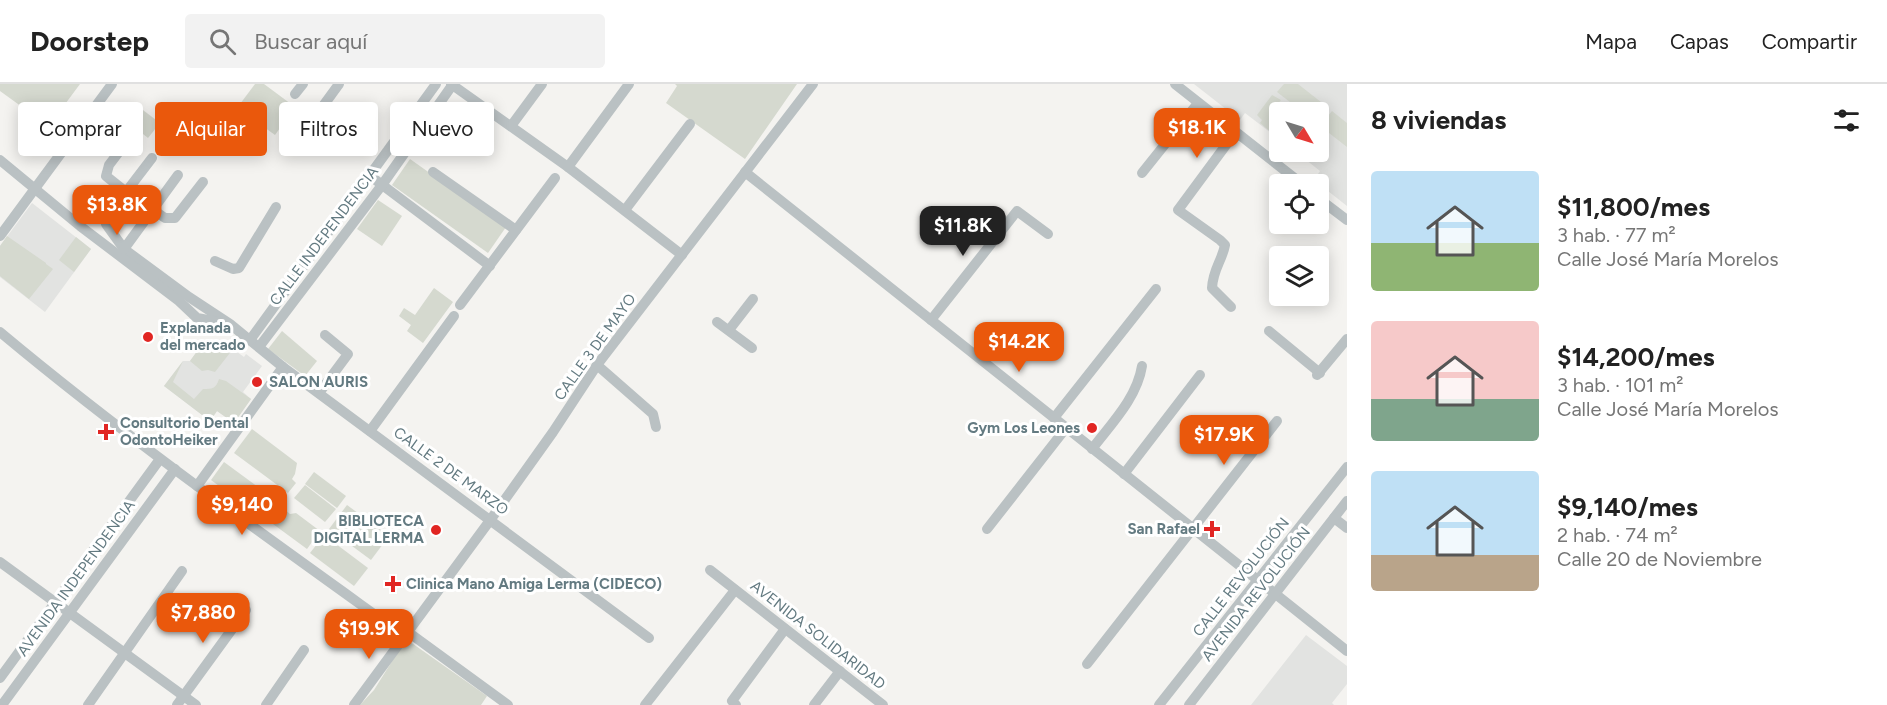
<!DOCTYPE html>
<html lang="es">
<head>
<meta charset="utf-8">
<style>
  :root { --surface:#fff; --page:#f2f2f2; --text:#222; --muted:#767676; --line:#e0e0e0; --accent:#ea580c }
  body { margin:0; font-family:Figtree,sans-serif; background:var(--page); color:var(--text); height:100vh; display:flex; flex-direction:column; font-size:22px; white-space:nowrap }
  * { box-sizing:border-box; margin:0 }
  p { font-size:20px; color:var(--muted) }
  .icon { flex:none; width:33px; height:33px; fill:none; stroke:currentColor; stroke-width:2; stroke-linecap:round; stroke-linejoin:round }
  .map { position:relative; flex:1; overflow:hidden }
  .sheet { display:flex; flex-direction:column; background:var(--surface); width:540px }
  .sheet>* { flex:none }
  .guide { position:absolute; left:18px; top:18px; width:570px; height:54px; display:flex; gap:12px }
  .needle { width:39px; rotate:128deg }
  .controls { position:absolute; left:1269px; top:18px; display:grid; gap:12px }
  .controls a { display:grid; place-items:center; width:60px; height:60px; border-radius:6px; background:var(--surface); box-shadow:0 3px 15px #0003; font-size:30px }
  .price { position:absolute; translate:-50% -51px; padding:0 14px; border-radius:12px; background:var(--accent); color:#fff; font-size:20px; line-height:39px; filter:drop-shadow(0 2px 3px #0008) }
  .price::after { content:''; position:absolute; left:50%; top:36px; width:18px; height:14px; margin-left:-9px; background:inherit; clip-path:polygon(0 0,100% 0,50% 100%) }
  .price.on { background:#222; color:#fff }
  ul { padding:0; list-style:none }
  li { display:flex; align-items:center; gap:18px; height:150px; padding:0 24px }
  li span { display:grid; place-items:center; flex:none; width:168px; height:120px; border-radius:6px; color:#555 }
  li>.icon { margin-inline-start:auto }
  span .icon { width:72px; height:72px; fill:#fffc; stroke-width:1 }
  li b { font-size:26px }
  h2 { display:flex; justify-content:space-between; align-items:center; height:72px; padding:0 24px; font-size:26px }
  .chip { padding:0 21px; border-radius:6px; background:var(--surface); box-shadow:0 3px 15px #0003; font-size:21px; line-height:54px }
  .chip.on { background:var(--accent); color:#fff }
  header { display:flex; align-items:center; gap:36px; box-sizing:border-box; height:84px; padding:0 30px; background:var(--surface); border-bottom:2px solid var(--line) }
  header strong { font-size:28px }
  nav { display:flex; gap:33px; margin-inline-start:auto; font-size:21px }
  .search { width:420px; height:54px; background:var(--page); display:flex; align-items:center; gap:15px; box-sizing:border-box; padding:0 21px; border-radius:6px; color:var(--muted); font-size:22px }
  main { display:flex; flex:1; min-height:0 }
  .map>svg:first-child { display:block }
  .built { fill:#e2e3e1 }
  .green { fill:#d5d9cf }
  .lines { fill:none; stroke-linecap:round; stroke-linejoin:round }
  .minor { stroke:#bac1c3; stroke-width:10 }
  .poi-dot { fill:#e12623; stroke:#fff; stroke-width:2 }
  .labels { text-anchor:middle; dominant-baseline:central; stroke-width:6; stroke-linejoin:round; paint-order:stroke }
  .street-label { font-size:15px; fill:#637a81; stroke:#fff }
  .poi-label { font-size:15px; font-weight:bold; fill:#637a81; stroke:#fff; text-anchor:start }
</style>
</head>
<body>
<header>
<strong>Doorstep</strong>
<div class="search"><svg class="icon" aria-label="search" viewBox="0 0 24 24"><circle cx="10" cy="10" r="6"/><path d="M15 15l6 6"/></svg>Buscar aquí</div>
<nav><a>Mapa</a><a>Capas</a><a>Compartir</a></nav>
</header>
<main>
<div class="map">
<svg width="1347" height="621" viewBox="0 0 1347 621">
  <rect width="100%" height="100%" fill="#f4f3f0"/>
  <g class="built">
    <path d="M1194,0h153v122l-33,-26 6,-9 -24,-19h22v-40h-38l-1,27 -34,-26 -5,7z"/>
    <path d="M32,119l59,46 -46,63 -45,-35v-31z"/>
    <path d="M233,265l11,8 2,-3 16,12 -19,26 8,7 -17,24 -17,-12 -7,10 -46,-35 19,-25h7l8,-11z"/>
    <path d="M1306,551l41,31v18l-15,19 2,2h-83z"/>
  </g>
  <g class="green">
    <path d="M0,0h80l-43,58 10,-17 -47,-34z"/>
    <path d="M255,0h9l31,23 -20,28 -38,-27z"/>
    <path d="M675,0h122l-52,75 -79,-56 11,-17z"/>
    <path d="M1284,0h14l28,22 -7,10 -1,-4h-15l-26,-20z"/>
    <path d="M1272,11l9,5 -11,14 9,8v17l-19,-16 2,-3 -5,-5z"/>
    <path d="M139,23l21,16 -12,15 -20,-16z"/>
    <path d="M1332,27l15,12v24l-27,-21z"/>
    <path d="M410,75l96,68 -18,26 -96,-68z"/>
    <path d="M378,116l24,16 -20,30 -25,-17z"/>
    <path d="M7,152l39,27v1l7,5 -24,30 -29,-23v-30z"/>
    <path d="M76,153l15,12 -17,23 -15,-12z"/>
    <path d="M434,204l19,14 -30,41 -16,-12 4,-6 -12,-9 5,-8 11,7z"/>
    <path d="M282,247l35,30 -12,15 -37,-27z"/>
    <path d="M233,265l-18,23 -7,-2 -6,1 -12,-10 8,-11z"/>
    <path d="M183,277l-10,21 21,17 9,-10c9,0 13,0 16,-10l7,2 25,18 -17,24 -17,-12 -7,10 -46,-35z"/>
    <path d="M252,345l45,34 -2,11 -3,5 4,4 -8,10 -54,-40z"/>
    <path d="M224,378l57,42 -14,18 -56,-42z"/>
    <path d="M314,388l32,24 -9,12 -32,-24z"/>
    <path d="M305,401l31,24 -11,13 -31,-24z"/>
    <path d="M347,421l42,31 -18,24 -42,-31z"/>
    <path d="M284,425l6,5 6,-1 24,18 -13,18 -34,-25z"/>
    <path d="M324,451l44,33 -14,18 -44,-33z"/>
    <path d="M406,555l81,57 -6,9h-121l14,-15z"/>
  </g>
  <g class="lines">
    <g class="minor">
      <path d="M451,0l117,83 114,88"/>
      <path d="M1175,0l127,100"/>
      <path d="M295,10l8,-10"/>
      <path d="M323,22l16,-22"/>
      <path d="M511,42l31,-42"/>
      <path d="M152,74l-26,34 -21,23 1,9 18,25 65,48 41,27 53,43 366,271"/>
      <path d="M0,76l80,66 99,75 18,17 27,5"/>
      <path d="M568,83l61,-83"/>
      <path d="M433,88l83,58"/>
      <path d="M745,88l602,479"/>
      <path d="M1142,89l56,-70"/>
      <path d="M369,91l121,91"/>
      <path d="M126,108l-20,-16 3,-11 22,-29"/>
      <path d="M1318,114l29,22"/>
      <path d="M152,125l13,9h10l28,-36"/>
      <path d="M625,126l65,-86"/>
      <path d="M0,152l112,-152"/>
      <path d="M124,165l54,-74"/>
      <path d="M215,177l18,8 6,-1 37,-61"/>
      <path d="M460,221l95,-127"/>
      <path d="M1231,223l-19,-19c1,-19 10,-27 13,-43l-5,-5 -42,-30 48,-65 6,-7 7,-3"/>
      <path d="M931,236l86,-109 31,23"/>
      <path d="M717,238l35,26"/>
      <path d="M729,246l24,-31"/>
      <path d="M1269,247l51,42"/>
      <path d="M0,248c128,107 264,203 399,300h9l100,73"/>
      <path d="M250,256l186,-256"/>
      <path d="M259,263l123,-162 71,-101"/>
      <path d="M597,281l56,49 3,13"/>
      <path d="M1317,291l30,-36"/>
      <path d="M319,309l29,-39 -23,-19"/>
      <path d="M1054,334l102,-129"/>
      <path d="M370,347l84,-115"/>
      <path d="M1092,365c19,-25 45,-51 50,-83"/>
      <path d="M1124,390l76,-99"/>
      <path d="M197,402l86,-119"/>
      <path d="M1334,434l13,10"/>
      <path d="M987,445l79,-101"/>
      <path d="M0,478l196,143"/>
      <path d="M710,486l173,135"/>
      <path d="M1087,580l190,-243"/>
      <path d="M0,594l160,-219"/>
      <path d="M2,621l173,-236"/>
      <path d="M88,621l94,-134"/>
      <path d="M177,621l69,-95"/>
      <path d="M266,621l38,-55"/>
      <path d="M354,621l137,-186 62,-87 44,-67 216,-281"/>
      <path d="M645,621l90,-115"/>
      <path d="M736,621l-4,-4 53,-72"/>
      <path d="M814,621l26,-34"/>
      <path d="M1159,621l188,-238"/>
      <path d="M1189,621l158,-204"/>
    </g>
  </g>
  <g class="poi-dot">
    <circle cx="148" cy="253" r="6"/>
    <circle cx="257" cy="298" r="6"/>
    <circle cx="1092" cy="344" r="6"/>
    <path d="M103 339h6v6h6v6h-6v6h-6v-6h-6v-6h6z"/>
    <path d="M1209 436h6v6h6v6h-6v6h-6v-6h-6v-6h6z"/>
    <circle cx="436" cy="446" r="6"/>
    <path d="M390 491h6v6h6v6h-6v6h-6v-6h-6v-6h6z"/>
  </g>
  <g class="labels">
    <g class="street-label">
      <text transform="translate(324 152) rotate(-53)">CALLE INDEPENDENCIA</text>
      <text transform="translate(595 263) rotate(-54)">CALLE 3 DE MAYO</text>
      <text transform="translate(451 387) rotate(36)">CALLE 2 DE MARZO</text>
      <text transform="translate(1241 493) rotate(-52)">CALLE REVOLUCIÓN</text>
      <text transform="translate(76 494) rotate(-54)">AVENIDA INDEPENDENCIA</text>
      <text transform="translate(1256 510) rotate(-52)">AVENIDA REVOLUCIÓN</text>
      <text transform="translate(818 551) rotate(38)">AVENIDA SOLIDARIDAD</text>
    </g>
    <g class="poi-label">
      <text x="160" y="244">Explanada<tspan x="160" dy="17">del mercado</tspan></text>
      <text x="269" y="298">SALON AURIS</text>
      <text x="120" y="339">Consultorio Dental<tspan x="120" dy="17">OdontoHeiker</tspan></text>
      <text x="1080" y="344" text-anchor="end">Gym Los Leones</text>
      <text x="424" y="437" text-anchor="end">BIBLIOTECA<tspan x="424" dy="17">DIGITAL LERMA</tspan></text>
      <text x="1200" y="445" text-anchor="end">San Rafael</text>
      <text x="406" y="500">Clinica Mano Amiga Lerma (CIDECO)</text>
    </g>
  </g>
</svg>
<div class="controls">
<a><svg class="needle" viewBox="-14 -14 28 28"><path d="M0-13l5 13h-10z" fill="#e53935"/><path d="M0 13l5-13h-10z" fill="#767676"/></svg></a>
<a><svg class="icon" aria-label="locate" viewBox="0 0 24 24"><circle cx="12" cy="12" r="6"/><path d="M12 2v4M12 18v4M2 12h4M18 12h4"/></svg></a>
<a><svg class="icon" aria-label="layers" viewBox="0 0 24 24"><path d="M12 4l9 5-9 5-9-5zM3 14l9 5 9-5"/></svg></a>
</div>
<b class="price" style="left:1197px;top:75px">$18.1K</b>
<b class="price" style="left:117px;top:152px">$13.8K</b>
<b class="price on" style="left:963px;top:173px">$11.8K</b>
<b class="price" style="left:1019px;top:289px">$14.2K</b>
<b class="price" style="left:1224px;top:382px">$17.9K</b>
<b class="price" style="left:242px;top:452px">$9,140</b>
<b class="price" style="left:203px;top:560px">$7,880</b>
<b class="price" style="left:369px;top:576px">$19.9K</b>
<div class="guide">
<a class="chip">Comprar</a>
<a class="chip on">Alquilar</a>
<a class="chip">Filtros</a>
<a class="chip">Nuevo</a>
</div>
</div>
<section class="sheet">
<h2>8 viviendas<svg class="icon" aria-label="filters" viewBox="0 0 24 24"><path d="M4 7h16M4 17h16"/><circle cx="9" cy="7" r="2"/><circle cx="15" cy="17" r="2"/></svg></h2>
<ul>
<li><span style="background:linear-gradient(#bfe0f5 60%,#8fb573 0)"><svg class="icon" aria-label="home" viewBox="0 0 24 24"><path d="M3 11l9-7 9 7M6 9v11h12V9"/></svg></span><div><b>$11,800/mes</b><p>3 hab. · 77 m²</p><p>Calle José María Morelos</p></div></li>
<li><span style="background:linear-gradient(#f6c9c9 65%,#7fa58c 0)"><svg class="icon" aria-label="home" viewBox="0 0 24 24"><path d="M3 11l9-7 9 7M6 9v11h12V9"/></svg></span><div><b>$14,200/mes</b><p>3 hab. · 101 m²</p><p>Calle José María Morelos</p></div></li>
<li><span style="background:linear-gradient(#bfe0f5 70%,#b9a48a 0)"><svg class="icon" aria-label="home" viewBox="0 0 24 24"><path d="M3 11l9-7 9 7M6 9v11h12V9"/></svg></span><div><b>$9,140/mes</b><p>2 hab. · 74 m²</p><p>Calle 20 de Noviembre</p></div></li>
</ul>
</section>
</main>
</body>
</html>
